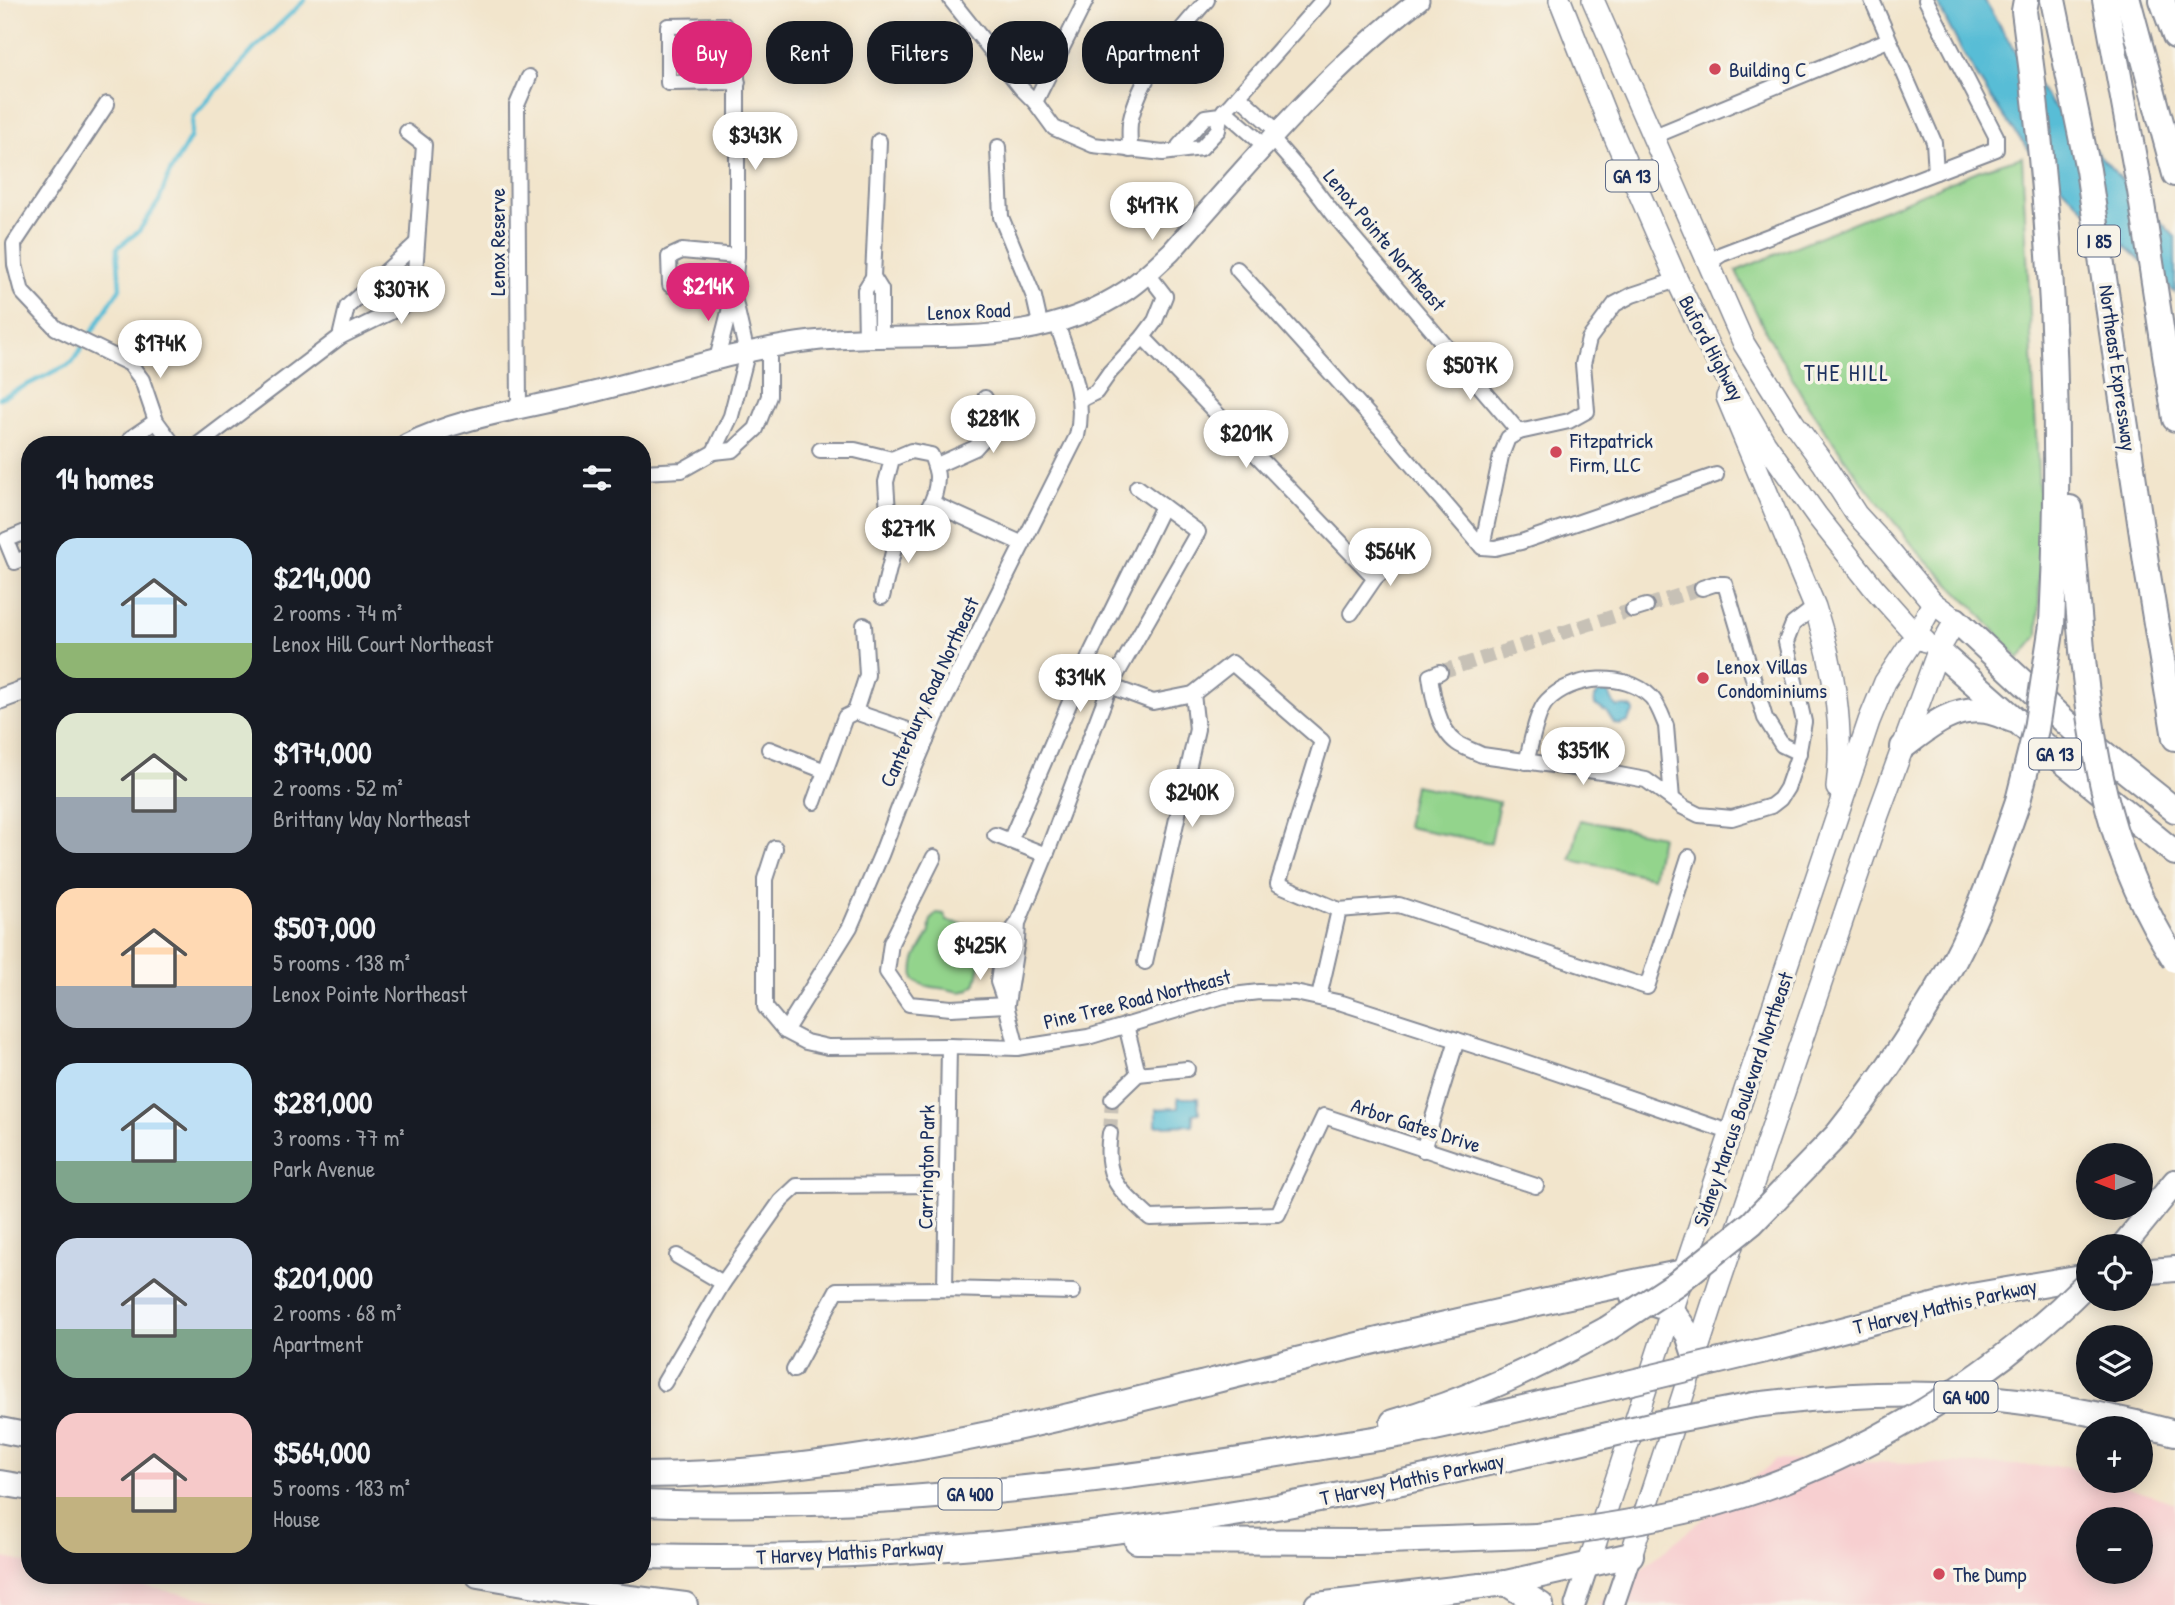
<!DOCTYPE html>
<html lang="en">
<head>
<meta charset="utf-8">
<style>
  :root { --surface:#171b24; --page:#242831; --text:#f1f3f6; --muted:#9ea1a6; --accent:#db2777 }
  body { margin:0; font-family:"Patrick Hand",sans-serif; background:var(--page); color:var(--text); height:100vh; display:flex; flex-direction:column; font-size:26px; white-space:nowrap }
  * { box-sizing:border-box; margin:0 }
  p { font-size:23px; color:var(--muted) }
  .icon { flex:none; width:38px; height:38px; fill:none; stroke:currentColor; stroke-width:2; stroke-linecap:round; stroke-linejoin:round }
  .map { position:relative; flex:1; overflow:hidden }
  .sheet { position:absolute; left:21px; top:436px; width:630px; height:1148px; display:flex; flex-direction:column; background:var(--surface); border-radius:28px; box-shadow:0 4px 18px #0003 }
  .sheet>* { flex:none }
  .banner { position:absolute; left:672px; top:21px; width:665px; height:63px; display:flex; gap:14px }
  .needle { width:46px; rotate:270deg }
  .buttons { position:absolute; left:2076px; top:1143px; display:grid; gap:14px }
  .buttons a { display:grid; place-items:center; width:77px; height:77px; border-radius:50%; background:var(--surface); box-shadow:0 4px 18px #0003; font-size:35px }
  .price { position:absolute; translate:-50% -60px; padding:0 16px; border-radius:24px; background:#fff; color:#222; font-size:23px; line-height:46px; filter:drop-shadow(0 2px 4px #0008) }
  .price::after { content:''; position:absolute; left:50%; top:42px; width:21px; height:16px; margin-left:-10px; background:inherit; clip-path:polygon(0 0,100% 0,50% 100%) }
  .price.current { background:var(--accent); color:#fff }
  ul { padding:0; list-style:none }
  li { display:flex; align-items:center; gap:21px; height:175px; padding:0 35px }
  li span { display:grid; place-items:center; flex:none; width:196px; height:140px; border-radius:21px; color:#555 }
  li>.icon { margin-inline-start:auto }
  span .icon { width:84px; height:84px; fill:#fffc; stroke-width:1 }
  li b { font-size:30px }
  h2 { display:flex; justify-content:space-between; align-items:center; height:84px; padding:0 35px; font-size:30px }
  .tag { padding:0 24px; border-radius:28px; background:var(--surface); box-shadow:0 4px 18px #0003; font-size:24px; line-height:63px }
  .tag.current { background:var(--accent); color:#fff }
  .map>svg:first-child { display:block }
  .built { fill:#f7cfd0; fill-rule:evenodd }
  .green { fill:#93d48c; stroke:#578275; stroke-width:2 }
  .water { fill:#58bdd6; stroke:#3a769a; stroke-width:2 }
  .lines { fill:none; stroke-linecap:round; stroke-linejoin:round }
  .stream { stroke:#58bdd6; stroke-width:4.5 }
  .street-tunnel { stroke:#c7c1b6; stroke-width:14; stroke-dasharray:14 7; stroke-linecap:butt }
  .street-casing { stroke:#868a95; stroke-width:18 }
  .secondary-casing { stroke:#868a95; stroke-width:23 }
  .primary-casing { stroke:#868a95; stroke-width:24 }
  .highway-casing { stroke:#868a95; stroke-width:28 }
  .street { stroke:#fff; stroke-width:14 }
  .secondary { stroke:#fff; stroke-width:19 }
  .primary { stroke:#fff; stroke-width:21 }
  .highway { stroke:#fff; stroke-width:24 }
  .highway-bridge-casing { stroke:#868a95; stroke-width:28; stroke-linecap:butt }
  .highway-bridge { stroke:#fff; stroke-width:24 }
  .poi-dot { fill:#d1495b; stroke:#f7f3e8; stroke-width:2.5 }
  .labels { text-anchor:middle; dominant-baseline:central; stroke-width:7; stroke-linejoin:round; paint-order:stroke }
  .shield { fill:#f7f3e8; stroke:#5d6a87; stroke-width:2 }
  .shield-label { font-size:19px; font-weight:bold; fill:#1b2f5e }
  .poi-label { font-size:21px; fill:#1b2f5e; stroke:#f7f3e8; text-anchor:start }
  .street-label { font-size:21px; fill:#1b2f5e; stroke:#f7f3e8 }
  .neighbourhood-label { font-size:23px; letter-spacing:2px; fill:#1b2f5e; stroke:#f7f3e8 }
</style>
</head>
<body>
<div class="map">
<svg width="2175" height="1605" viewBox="0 0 2175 1605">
  <rect width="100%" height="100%" fill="#f7f3e8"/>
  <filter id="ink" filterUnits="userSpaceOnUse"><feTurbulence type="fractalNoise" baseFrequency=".0143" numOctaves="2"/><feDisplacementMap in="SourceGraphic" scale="14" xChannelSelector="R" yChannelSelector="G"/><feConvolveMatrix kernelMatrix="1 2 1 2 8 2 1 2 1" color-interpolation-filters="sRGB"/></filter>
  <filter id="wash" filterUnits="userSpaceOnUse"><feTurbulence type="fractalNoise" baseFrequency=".00686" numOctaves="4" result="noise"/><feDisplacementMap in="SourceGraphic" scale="28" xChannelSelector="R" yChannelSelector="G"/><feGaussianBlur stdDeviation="1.57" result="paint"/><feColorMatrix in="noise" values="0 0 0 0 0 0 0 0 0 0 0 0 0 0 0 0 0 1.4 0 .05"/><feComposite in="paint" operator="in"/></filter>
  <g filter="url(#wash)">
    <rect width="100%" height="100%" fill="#f2e5cc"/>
    <g class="built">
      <path d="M1776,1460l289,6 23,8v6l20,1 67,22v102h-578zM2088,1519h52v53h-52z"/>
      <path d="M0,1557l30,6v12h60l147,30h-237z"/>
    </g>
    <g class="green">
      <path d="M2022,157l19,373 -3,106 -19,23 -44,-50 -56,-56 -64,-80 -48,-69 -43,-76 -28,-57 244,-101z"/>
      <path d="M1414,785l85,17 -8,41 -85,-16z"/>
      <path d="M1580,820l81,16 -8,41 -82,-17z"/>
      <path d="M937,913l7,1 3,7 38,7 2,5 -11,50c-10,12 -17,9 -30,6 -15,-3 -18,0 -32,-9 -3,-22 6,-29 16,-48 -1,-9 0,-13 7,-19z"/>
    </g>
    <g class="water">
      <path d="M1936,0h48l41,68 28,37 122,132v56c-31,-32 -66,-60 -98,-91 -59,-57 -106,-128 -141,-202z"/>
      <path d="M1604,691l5,1c9,26 8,8 23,16l2,3 -7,11 -8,3 -5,-2 -7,-11 -12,-7 -1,-6 4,-6z"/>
      <path d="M1178,1098h20l1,15 -6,1v11l-37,1v-17l22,-1z"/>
    </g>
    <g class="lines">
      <path class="stream" d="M0,398l72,-35 48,-75 -3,-40 22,-17 20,-30 10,-27 21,-36 3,-21 62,-69 50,-48"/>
    </g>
  </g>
  <g filter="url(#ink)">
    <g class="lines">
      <g class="street-tunnel">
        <path d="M1646,606l56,-18"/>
        <path d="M1440,672l193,-62"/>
        <path d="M1110,1133l2,-34"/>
      </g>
      <defs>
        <g id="street">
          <path d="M951,0l70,88 14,14 19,26 39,17 70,8 38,-5 17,-18 2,-15"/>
          <path d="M1872,0l62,142 2,30"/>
          <path d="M1239,96l39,36"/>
          <path d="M1035,102l51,-102"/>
          <path d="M107,104l-93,140 1,21 7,27 34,36 74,36 12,16 14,41 17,23"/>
          <path d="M1224,110l41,36"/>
          <path d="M1652,137l236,-97"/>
          <path d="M1272,139l34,39 29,38 184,216 50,-11 18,-10 -4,-47 6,-25 26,-35 17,-9 45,-15"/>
          <path d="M998,147l3,70 33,80 7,31"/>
          <path d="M1130,150c0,-8 -1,-18 0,-27 10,-49 45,-87 77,-123"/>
          <path d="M1178,150l1,-4 26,-29 15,-2 11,-11 92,-104"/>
          <path d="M1708,263l14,-9 274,-105v-13l-70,-136"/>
          <path d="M1237,269l146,162 99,116 13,1 26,-6 195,-67"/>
          <path d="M873,277l8,13v47"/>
          <path d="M670,285l-1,-28 13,-6 55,5"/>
          <path d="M340,337l7,-30 70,-64"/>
          <path d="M866,337l-1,-47 8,-13 6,-136"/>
          <path d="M1143,337l232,241"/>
          <path d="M717,359l16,-63 4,-40v-211l-13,-20 -56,1v57l70,-1"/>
          <path d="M1080,400l16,-8 14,-20 33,-35 12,-16 10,-25 -17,-22"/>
          <path d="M519,409l-2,-304 12,-28"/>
          <path d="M128,444l3,-6 25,-17"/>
          <path d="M199,444l141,-107 73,-36 11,-156 -17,-13"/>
          <path d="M820,450h35l37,9"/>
          <path d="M911,451l20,4c2,6 6,15 6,22 0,21 -13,49 -37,47l-12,-12 -2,-30 6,-23z"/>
          <path d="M714,452l19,-2 23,-21 13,-33v-47"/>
          <path d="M935,466l40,-18 9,-10 1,-40"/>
          <path d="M642,472l40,-2 32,-18 17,-36 16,-62 -13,-57"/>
          <path d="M932,503l91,41"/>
          <path d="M30,530l-24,10 9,22 15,-6"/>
          <path d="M1482,547l19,-91 7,-18 11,-6"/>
          <path d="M1702,588l12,-4h11l40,134 17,27 17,8"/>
          <path d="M882,597l18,-73"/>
          <path d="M1633,610l13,-4"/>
          <path d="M1351,613l24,-35 35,-31"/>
          <path d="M1440,672l-10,4c3,21 8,53 27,67 7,5 17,8 25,12l127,18 37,7 37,27 16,8 33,3 39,-12 9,-7 7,-11 11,-32 6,-34 -18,-80 7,-18 22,-17"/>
          <path d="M1110,686l43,16 40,-8 39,-31 90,78 -44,143 61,26 60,-5 248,82 42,-130"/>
          <path d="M855,712l12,-37 -3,-50"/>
          <path d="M769,749l56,22"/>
          <path d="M1526,762c5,-16 10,-50 21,-61 25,-26 78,-30 104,-4 7,7 11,19 15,29l6,73"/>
          <path d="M814,802l31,-85 10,-5 50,17 21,12"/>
          <path d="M995,835l51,20"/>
          <path d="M1010,841l81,-188 72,-147"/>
          <path d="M775,848l-10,31v128l20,24 21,11 22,5 121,-1 68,2 71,-11 136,-41 35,-4 36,1 47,10 177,57 213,73"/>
          <path d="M934,857l-43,86 -4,29 22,32 42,4 55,-3"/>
          <path d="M1145,962l52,-233 -4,-35"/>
          <path d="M1319,997l20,-87"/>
          <path d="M1007,1004l10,-64 1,-17"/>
          <path d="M785,1031l65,-104 31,-72 30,-79 25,-59 141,-281c10,-39 -8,-75 -20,-112"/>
          <path d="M1017,1048l-11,-43 -8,-23 4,-28 5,-17 11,-14 28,-68 64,-169 88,-154 -61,-45"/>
          <path d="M1138,1074l49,-5"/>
          <path d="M1112,1099l26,-25 -12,-49"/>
          <path d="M1110,1133c-7,46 9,56 40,85l128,-4 46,-98 212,70"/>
          <path d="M1423,1150l34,-110"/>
          <path d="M677,1256l46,27"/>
          <path d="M945,1289l4,-243"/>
          <path d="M794,1370l43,-80 108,-1 128,3"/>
          <path d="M664,1383l59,-100 58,-82 16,-15 150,-1"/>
        </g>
        <g id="secondary">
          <path d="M407,444c56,-28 118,-35 178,-50 76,-18 150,-44 227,-53 108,-12 219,14 315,-51 16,-11 30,-25 44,-38 78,-89 154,-180 248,-252"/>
          <path d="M0,699l30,-11"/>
          <path d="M1575,1605l13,-39"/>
          <path d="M1614,1605l17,-50"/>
        </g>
        <g id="primary">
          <path d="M1560,0l47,119 70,161 33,69 55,94 52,73 57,72 42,47 9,6"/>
          <path d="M1593,0l151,344 49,78 30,41 33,51 23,25 54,64 23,17 -18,31 -60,164 -159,469 -88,271"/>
          <path d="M1727,397l88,210c19,60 29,118 22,181"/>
          <path d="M1588,1566l96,-294 185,-551 16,-39 31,-47 17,-32"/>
        </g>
        <g id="highway">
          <path d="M2026,0l-2,11c28,203 39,409 28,614"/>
          <path d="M2053,0l35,170 59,399 28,169"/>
          <path d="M2105,0l35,191 35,228"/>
          <path d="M2128,0l47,174"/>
          <path d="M2162,0l13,36"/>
          <path d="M2070,508l12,142"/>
          <path d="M1956,620l117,109 102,81"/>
          <path d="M1938,651l122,108 115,94"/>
          <path d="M1903,747c25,-19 49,-41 83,-36 9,1 18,6 27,9"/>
          <path d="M1837,1135c44,-55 83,-112 117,-174 27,-50 45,-106 64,-160"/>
          <path d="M2123,1246l52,-64"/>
          <path d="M2140,1272l35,-3"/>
          <path d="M1633,1297l38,13 17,24 8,24"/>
          <path d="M1774,1348l192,-51 122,-21"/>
          <path d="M1754,1405c87,-11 176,-15 263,-4 53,7 106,18 158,32"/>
          <path d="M1393,1422c75,-21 146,-56 214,-93"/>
          <path d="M0,1430l30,6"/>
          <path d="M642,1475c192,0 377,-46 563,-92 159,-40 318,-79 479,-111"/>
          <path d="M0,1483l30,5"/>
          <path d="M642,1503c216,8 430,-16 643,-50 42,-7 84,-13 125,-20 52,-10 104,-23 155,-35"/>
          <path d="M1137,1541l220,1 180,-6"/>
          <path d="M642,1556c210,6 422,-13 629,-48 96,-17 191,-39 286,-61"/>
          <path d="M478,1575l88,15 119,15"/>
          <path d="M1506,1583l35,22"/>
          <path d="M1317,1605l189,-22 125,-28"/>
        </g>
      </defs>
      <use href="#street" class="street-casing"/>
      <use href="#secondary" class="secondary-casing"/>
      <use href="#primary" class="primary-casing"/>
      <use href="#highway" class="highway-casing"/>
      <use href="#street" class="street"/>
      <use href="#secondary" class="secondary"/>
      <use href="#primary" class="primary"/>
      <use href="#highway" class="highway"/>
      <defs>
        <g id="highway-bridge">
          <path d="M2082,650c12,115 29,211 93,310"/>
          <path d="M2018,801l18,-72 16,-104"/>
          <path d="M1607,1329l70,-46 75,-60 85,-88"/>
          <path d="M1565,1398l209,-50"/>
          <path d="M1557,1447l98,-23 99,-19"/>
          <path d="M1537,1536c54,-7 108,-15 161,-28 143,-36 286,-121 390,-226"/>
        </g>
      </defs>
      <use href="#highway-bridge" class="highway-bridge-casing"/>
      <use href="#highway-bridge" class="highway-bridge"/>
    </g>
  </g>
  <g class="poi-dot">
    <circle cx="1715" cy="69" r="7"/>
    <circle cx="1556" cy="452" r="7"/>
    <circle cx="1703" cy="678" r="7"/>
    <circle cx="1939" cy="1574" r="7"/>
  </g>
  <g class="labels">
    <g class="shield">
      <rect x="1606" y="160.5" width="52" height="31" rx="5"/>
      <rect x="2078" y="225.5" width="42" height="31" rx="5"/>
      <rect x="2029" y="738.5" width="52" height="31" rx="5"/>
      <rect x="1934.5" y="1381.5" width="63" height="31" rx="5"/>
      <rect x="938.5" y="1478.5" width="63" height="31" rx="5"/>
    </g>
    <g class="shield-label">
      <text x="1632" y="176">GA 13</text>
      <text x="2099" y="241">I 85</text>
      <text x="2055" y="754">GA 13</text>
      <text x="1966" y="1397">GA 400</text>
      <text x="970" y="1494">GA 400</text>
    </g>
    <g class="poi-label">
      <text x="1729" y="69">Building C</text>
      <text x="1570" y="440">Fitzpatrick<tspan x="1570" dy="24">Firm, LLC</tspan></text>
      <text x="1717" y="666">Lenox Villas<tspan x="1717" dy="24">Condominiums</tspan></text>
      <text x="1953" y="1574">The Dump</text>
    </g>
    <g class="street-label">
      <text transform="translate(1385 240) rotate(50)">Lenox Pointe Northeast</text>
      <text transform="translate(497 242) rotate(-90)">Lenox Reserve</text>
      <text transform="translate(969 311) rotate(-2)">Lenox Road</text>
      <text transform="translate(1712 348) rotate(62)">Buford Highway</text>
      <text transform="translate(2118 368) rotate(82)">Northeast Expressway</text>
      <text transform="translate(929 692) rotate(-65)">Canterbury Road Northeast</text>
      <text transform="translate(1137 999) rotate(-14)">Pine Tree Road Northeast</text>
      <text transform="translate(1743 1099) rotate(-71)">Sidney Marcus Boulevard Northeast</text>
      <text transform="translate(1416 1125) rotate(18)">Arbor Gates Drive</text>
      <text transform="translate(926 1167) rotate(-89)">Carrington Park</text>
      <text transform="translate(1945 1306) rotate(-13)">T Harvey Mathis Parkway</text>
      <text transform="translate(1412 1479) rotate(-12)">T Harvey Mathis Parkway</text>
      <text transform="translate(850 1552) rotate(-3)">T Harvey Mathis Parkway</text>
    </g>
    <g class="neighbourhood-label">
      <text x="1847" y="372">THE HILL</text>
    </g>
  </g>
</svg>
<div class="buttons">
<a><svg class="needle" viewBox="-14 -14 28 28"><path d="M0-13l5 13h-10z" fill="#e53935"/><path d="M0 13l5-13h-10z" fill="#9ea1a6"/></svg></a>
<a><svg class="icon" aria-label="locate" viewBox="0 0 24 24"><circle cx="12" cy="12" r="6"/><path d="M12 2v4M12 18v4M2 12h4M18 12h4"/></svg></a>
<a><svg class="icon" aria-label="layers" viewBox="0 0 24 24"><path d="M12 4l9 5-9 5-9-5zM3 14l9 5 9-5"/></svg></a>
<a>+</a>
<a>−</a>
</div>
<b class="price" style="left:755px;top:172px">$343K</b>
<b class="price" style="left:1152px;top:242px">$417K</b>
<b class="price current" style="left:708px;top:323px">$214K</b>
<b class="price" style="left:401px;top:326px">$307K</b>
<b class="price" style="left:160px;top:380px">$174K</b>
<b class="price" style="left:1470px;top:402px">$507K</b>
<b class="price" style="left:993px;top:455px">$281K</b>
<b class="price" style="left:1246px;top:470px">$201K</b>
<b class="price" style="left:908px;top:565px">$271K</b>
<b class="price" style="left:1390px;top:588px">$564K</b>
<b class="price" style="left:1080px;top:714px">$314K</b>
<b class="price" style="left:1583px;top:787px">$351K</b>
<b class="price" style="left:1192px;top:829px">$240K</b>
<b class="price" style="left:980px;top:982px">$425K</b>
<div class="banner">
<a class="tag current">Buy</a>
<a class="tag">Rent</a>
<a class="tag">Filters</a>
<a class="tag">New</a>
<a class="tag">Apartment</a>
</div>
<section class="sheet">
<h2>14 homes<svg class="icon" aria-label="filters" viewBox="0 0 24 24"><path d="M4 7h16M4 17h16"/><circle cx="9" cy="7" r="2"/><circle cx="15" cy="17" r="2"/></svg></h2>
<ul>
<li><span style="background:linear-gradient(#bfe0f5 75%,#8fb573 0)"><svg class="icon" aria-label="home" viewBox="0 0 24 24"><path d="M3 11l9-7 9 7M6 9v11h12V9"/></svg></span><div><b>$214,000</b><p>2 rooms · 74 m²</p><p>Lenox Hill Court Northeast</p></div></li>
<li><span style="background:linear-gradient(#dfe7d0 60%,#9aa5b1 0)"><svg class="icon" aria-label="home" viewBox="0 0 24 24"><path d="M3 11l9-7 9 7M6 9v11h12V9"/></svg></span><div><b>$174,000</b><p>2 rooms · 52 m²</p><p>Brittany Way Northeast</p></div></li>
<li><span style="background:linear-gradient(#ffd9b3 70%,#9aa5b1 0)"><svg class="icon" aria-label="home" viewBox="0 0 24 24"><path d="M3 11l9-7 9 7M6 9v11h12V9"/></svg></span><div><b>$507,000</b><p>5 rooms · 138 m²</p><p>Lenox Pointe Northeast</p></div></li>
<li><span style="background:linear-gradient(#bfe0f5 70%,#7fa58c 0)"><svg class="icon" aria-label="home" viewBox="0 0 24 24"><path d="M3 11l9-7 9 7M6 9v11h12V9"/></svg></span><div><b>$281,000</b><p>3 rooms · 77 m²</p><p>Park Avenue</p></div></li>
<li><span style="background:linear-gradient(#c9d6e8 65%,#7fa58c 0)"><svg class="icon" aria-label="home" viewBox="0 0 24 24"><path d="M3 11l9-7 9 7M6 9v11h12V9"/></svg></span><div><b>$201,000</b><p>2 rooms · 68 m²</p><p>Apartment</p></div></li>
<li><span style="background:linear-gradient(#f6c9c9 60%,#c2b280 0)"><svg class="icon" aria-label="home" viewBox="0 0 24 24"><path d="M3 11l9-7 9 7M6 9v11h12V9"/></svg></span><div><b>$564,000</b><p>5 rooms · 183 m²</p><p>House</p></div></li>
</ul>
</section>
</div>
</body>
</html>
